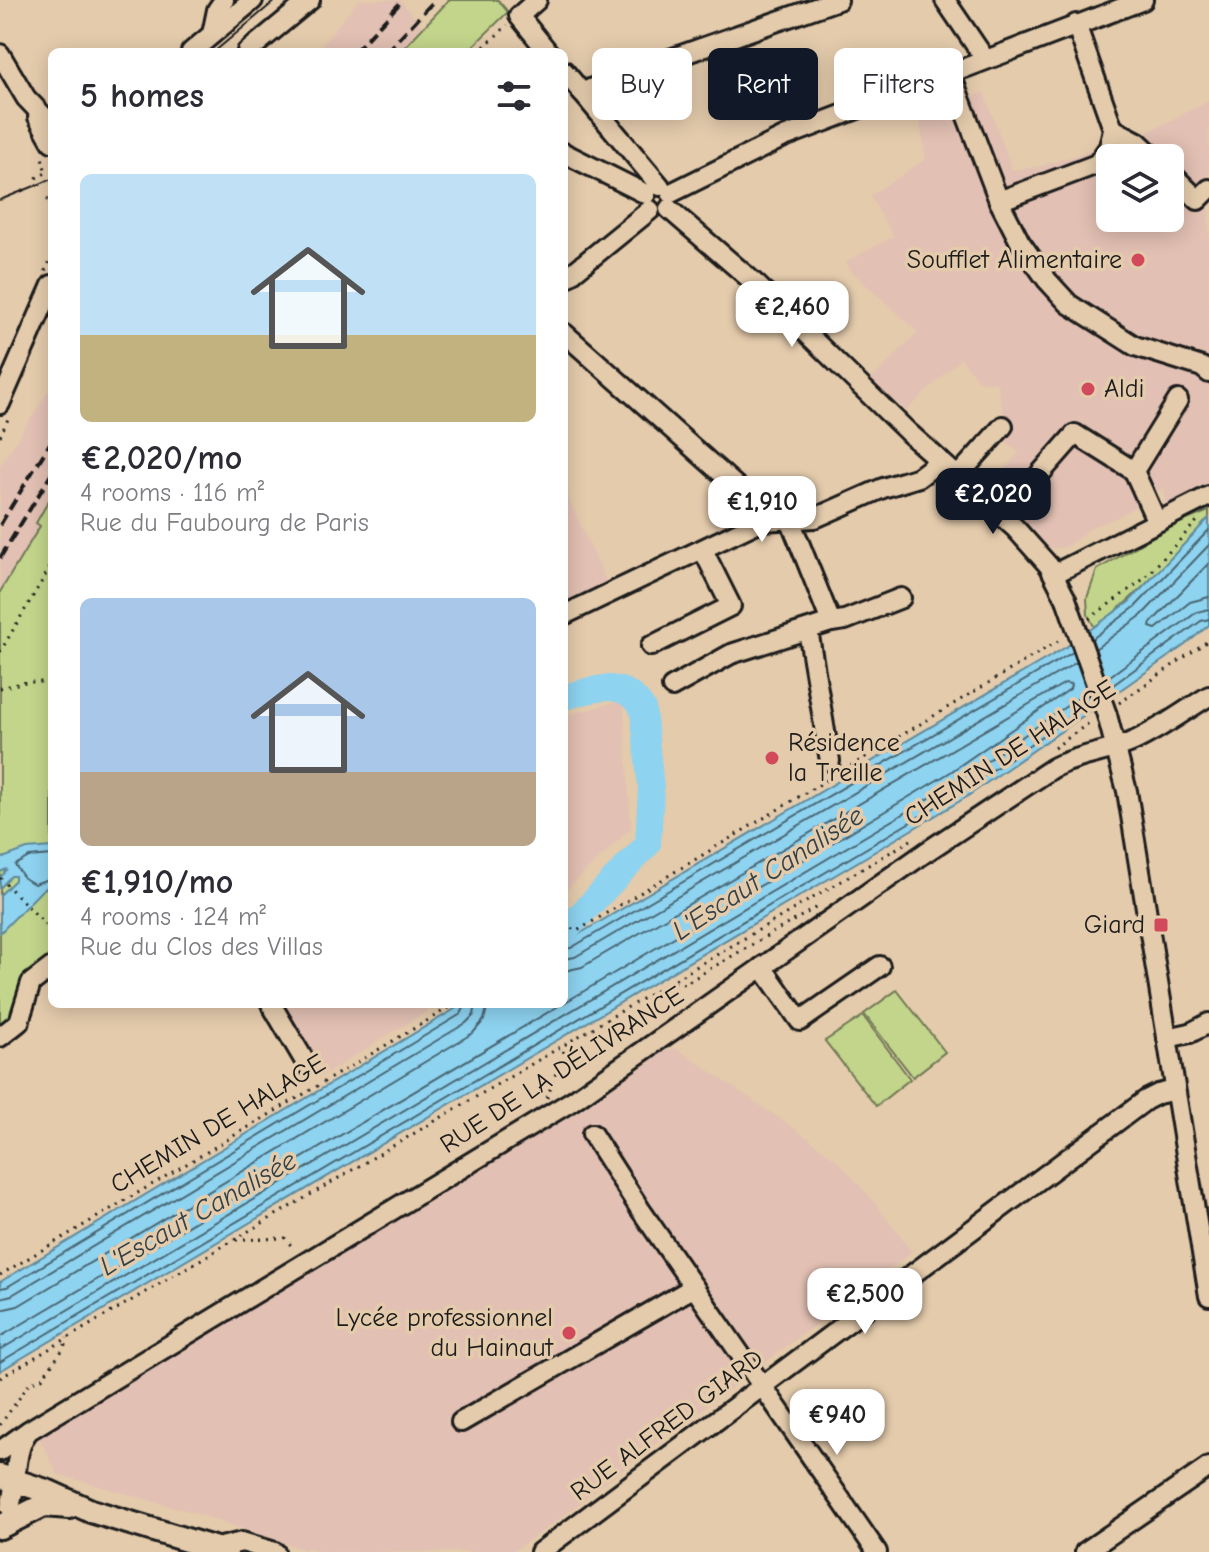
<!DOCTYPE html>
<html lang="en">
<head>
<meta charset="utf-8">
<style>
  :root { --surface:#fff; --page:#f2f2f3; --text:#2b2b33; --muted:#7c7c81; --accent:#111827 }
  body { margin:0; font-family:"Comic Neue",sans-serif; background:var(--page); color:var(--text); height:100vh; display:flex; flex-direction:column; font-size:30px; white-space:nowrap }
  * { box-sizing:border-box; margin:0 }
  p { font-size:26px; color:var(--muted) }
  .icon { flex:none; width:44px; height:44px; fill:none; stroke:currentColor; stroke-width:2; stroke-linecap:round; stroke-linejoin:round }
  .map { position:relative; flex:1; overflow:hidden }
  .sheet { position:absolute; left:48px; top:48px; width:520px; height:960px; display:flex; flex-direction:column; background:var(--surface); border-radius:12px; box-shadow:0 4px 20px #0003 }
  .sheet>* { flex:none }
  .top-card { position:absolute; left:592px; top:48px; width:496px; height:72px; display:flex; gap:16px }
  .buttons { position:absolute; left:1096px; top:144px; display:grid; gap:16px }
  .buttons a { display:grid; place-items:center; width:88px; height:88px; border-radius:12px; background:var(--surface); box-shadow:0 4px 20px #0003; font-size:40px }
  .price { position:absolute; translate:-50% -68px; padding:0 18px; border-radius:16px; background:#fff; color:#222; font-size:26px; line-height:52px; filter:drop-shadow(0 2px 4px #0008) }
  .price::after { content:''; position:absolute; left:50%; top:48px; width:24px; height:18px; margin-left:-12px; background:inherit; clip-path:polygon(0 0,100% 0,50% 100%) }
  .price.selected { background:var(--accent); color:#fff }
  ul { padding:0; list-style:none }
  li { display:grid; align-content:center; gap:16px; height:424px; padding:0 32px }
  li span { display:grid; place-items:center; height:248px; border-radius:12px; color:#555 }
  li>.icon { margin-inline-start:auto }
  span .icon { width:144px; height:144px; fill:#fffc; stroke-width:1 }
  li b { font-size:34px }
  h2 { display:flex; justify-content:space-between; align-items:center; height:96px; padding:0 32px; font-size:34px }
  .pill { padding:0 28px; border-radius:12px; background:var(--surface); box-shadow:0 4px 20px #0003; font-size:28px; line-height:72px }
  .pill.selected { background:var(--accent); color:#fff }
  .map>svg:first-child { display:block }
  .built { fill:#e2c0b3; fill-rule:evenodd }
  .green { fill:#c2d58b; stroke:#6f7854; stroke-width:2 }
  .water { fill:#8ed3f0; stroke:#608a9b; stroke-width:2 }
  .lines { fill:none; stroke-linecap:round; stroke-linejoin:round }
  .shore { stroke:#4a6571; stroke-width:2 }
  .river { stroke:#8ed3f0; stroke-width:26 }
  .minor-casing { stroke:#1c1c1c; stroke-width:24 }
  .major-casing { stroke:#1c1c1c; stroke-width:28 }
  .path { stroke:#1c1c1c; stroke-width:3; stroke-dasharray:2 6; stroke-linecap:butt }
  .minor { stroke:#e4cbac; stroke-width:18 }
  .major { stroke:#e4cbac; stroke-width:22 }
  .tram { stroke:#1c1c1c; stroke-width:2 }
  .rail { stroke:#1c1c1c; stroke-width:4; stroke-dasharray:12 6; stroke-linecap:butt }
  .minor-bridge-casing { stroke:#1c1c1c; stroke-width:24; stroke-linecap:butt }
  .minor-bridge { stroke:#e4cbac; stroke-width:18 }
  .poi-dot { fill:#d1495b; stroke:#e4cbac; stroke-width:3 }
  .labels { text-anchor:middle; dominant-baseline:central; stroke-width:7; stroke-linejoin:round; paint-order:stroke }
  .poi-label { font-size:26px; fill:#1c1c1c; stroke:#e4cbac; text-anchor:end }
  .street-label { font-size:26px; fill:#1c1c1c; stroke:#e4cbac }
  .water-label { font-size:28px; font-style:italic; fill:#334146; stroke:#e4cbac }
</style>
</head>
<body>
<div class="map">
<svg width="1209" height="1552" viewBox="0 0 1209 1552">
  <rect width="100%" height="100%" fill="#e4cbac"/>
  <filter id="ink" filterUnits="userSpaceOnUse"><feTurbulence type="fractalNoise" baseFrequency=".0125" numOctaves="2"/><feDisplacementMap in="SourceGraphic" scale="16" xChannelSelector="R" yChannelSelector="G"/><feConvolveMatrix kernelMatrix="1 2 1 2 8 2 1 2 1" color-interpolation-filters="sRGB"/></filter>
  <g filter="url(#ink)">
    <g class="built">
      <path d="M359,0h41l22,26 -22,26h-84z"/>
      <path d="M984,92l28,78 26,-3 108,-34 63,-32v410l-41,15 -4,-38 -46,29 -26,10 -26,20 -16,1 -59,-63 28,-32 -13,-12 1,-13 -10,-45 -19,-2 -17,-23 -55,53 -35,-31 47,-48 -67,-61 -5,-9 48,-26 -24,-40 56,-37 -7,-42zM1110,158h60v60h-60z"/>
      <path d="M52,386v109l-16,28 4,2 -40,67v-126z"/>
      <path d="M564,489l43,94 -43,20z"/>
      <path d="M623,700l8,128 -67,64v-176z"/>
      <path d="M278,1004h160l-118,73z"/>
      <path d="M676,1048l132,90 32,25 31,35 41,54 -304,228 -43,35 -53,37h-190l-15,-5 -2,3 -103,-35 -145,-41 -19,-39 524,-317 100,-67z"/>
    </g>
    <g class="green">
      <path d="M449,0h49l10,12 -41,40h-67z"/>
      <path d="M52,495v464l-23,14 -19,48 -10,7v-436l40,-66 -4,-3z"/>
      <path d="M1209,511v7c-36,40 -71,77 -114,110l-7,-13 -1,-17 10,-28 70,-42z"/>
      <path d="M897,990l48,62 -32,25 -49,-63z"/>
      <path d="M863,1016l47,63 -34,27 -51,-65z"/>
    </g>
    <g class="water">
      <path d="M1209,518v107l-24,20 -220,153 -965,573v-89l463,-278h101v-61l502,-296 63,-45z"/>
      <path d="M52,847v38l-10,5 -42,43v-38l15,-15v-4h-4l-11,12v-10l7,-9 -7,3v-13l27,-10z"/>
    </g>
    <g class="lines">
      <g class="shore">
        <path d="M1209,563l-58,60 -1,4 6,2 34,-27 19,-5"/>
        <path d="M1092,639l43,-32 74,-77"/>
        <path d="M1095,649l47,-34 67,-70"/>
        <path d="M1106,679l91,-67 12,-3"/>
        <path d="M1109,688l92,-67 8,-2"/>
        <path d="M52,855l-23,2 -14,8 9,13 10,6 18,-6"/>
        <path d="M564,949l7,-1 502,-296"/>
        <path d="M564,959l11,-2 502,-295"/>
        <path d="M564,971l18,-4 483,-284 6,1 -1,5 -121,84 -385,230"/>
        <path d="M0,1288l7,-1 454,-273 5,-10"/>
        <path d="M0,1298l12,-3 454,-272 8,-8 2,-11"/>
        <path d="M0,1310l18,-4 455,-273 11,-13 4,-16"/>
        <path d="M0,1337l562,-333"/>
        <path d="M0,1350l955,-567 132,-91"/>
        <path d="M0,1362l961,-570 130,-90"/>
      </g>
      <path class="river" d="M564,697c31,-8 59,-20 79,12l8,80 -3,55 -84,88"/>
      <defs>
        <g id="minor">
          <path d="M537,0l-18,16 29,36"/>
          <path d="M945,0l40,59"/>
          <path d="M212,34l5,-24 7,-10"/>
          <path d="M191,52l62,-52"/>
          <path d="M247,52l63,-52"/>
          <path d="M0,54l26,44 26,27"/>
          <path d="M564,71l96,115"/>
          <path d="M950,72l49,129 98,-37 12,-17 4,-18 -37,-105"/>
          <path d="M582,93l28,-13 228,-80"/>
          <path d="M38,117l14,25"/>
          <path d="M1113,129l25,13 17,16"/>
          <path d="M564,153l82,41"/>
          <path d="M1170,172l28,28 11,-11"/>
          <path d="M671,193l113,-56 359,-137"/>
          <path d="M999,201l21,41 27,38 22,24 66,42 67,21 7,6"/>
          <path d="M669,209l88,76 152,148 106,95 34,38 17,33"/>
          <path d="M564,280l86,-70"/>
          <path d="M564,333l210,187"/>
          <path d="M0,404l52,-119"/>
          <path d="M1134,471l22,49"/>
          <path d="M958,476l45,-50"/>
          <path d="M1003,516l72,-82 59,37 44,-71"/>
          <path d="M1054,574l155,-78"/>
          <path d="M564,615l197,-94 54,-3 68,-30 36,-11 21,-16"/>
          <path d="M831,622l14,-2 56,-22"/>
          <path d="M808,630l22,131"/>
          <path d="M651,646l80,-40 -28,-56"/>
          <path d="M672,687l59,-33 100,-32 -41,-102"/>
          <path d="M1107,715l20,76 82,505"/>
          <path d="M762,967l38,54 80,-55"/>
          <path d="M271,1004l36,61"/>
          <path d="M0,1037l19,-15 12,-39 21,-16"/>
          <path d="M1167,1038l23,-5 19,-10"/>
          <path d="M592,1134l48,75 237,343"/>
          <path d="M461,1422l233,-135"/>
          <path d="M0,1451l28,-20 544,-330 354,-249 127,-84c24,-13 53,-15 79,-26 27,-12 52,-31 77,-46"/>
          <path d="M10,1507c7,-23 4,-56 17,-74"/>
          <path d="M213,1549l29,-7 33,10"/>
          <path d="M540,1552l606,-452 12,-6 17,-4"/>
          <path d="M1085,1552l124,-85"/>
        </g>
        <g id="major">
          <path d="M0,1476l49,16 42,19 135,41"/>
          <path d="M0,1527l44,-22 25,2"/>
        </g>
      </defs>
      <use href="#minor" class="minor-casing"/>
      <use href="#major" class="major-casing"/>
      <g class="path">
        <path d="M478,52l30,-27"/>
        <path d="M36,178l10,-5 -5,-20"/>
        <path d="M47,199l5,4"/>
        <path d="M45,271l7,-14"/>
        <path d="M0,436l8,-17"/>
        <path d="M1089,619l56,-41 53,-58"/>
        <path d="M0,652l52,-88"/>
        <path d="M0,688l26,-6h26"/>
        <path d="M1119,703l90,-63"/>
        <path d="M1054,748l39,-28"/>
        <path d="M844,770l219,-132"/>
        <path d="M0,878l44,45 8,13"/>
        <path d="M564,925l13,6 253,-153"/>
        <path d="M674,982l10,2 133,-77"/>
        <path d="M547,1098l19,-53"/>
        <path d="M236,1240l49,-2 9,11"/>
        <path d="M0,1275l455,-271"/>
        <path d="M0,1378l916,-541"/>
        <path d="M0,1425l30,-42 12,-5 22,-30 3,-10"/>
      </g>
      <use href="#minor" class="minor"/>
      <use href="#major" class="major"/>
      <g class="tram">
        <path d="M214,52l62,-52"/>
        <path d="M0,200l52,-21"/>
      </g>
      <g class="rail">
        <path d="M354,52l49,-52"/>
        <path d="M386,52l49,-52"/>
        <path d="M0,525l52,-85"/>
        <path d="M0,558l52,-85"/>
      </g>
      <defs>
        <path id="minor-bridge" d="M1066,599l41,116"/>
      </defs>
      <use href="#minor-bridge" class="minor-bridge-casing"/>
      <use href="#minor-bridge" class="minor-bridge"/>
    </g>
  </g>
  <g class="poi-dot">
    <circle cx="1138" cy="260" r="8"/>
    <circle cx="1088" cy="389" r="8"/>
    <circle cx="772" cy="758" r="8"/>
    <rect x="1153" y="917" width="16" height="16" rx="4"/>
    <circle cx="569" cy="1333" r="8"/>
  </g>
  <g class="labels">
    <g class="poi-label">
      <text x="1122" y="260">Soufflet Alimentaire</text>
      <text x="1104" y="389" text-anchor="start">Aldi</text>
      <text x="788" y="743" text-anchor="start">Résidence<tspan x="788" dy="30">la Treille</tspan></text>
      <text x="1145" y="925">Giard</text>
      <text x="553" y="1318">Lycée professionnel<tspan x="553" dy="30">du Hainaut</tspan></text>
    </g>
    <g class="street-label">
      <text transform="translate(1010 753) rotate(-33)">CHEMIN DE HALAGE</text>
      <text transform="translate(562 1070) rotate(-33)">RUE DE LA DÉLIVRANCE</text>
      <text transform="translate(218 1124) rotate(-31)">CHEMIN DE HALAGE</text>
      <text transform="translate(667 1425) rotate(-37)">RUE ALFRED GIARD</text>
    </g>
    <g class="water-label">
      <text transform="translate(768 873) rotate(-33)">L'Escaut Canalisée</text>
      <text transform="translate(198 1213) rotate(-30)">L'Escaut Canalisée</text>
    </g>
  </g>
</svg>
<div class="buttons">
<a><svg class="icon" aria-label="layers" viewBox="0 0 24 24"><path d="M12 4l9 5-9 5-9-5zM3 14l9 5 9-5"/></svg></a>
</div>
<b class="price" style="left:792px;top:349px">€2,460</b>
<b class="price selected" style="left:993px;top:536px">€2,020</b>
<b class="price" style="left:762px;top:544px">€1,910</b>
<b class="price" style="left:865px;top:1336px">€2,500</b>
<b class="price" style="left:837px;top:1457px">€940</b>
<div class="top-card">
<a class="pill">Buy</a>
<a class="pill selected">Rent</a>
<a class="pill">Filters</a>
</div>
<section class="sheet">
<h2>5 homes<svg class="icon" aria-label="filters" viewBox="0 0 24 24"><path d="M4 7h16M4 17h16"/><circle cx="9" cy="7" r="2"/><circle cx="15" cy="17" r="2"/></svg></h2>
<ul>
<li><span style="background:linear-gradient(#bfe0f5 65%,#c2b280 0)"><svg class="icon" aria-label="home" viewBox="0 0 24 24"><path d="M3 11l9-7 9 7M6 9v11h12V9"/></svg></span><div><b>€2,020/mo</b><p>4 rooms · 116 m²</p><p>Rue du Faubourg de Paris</p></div></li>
<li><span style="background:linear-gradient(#a9c7e8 70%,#b9a48a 0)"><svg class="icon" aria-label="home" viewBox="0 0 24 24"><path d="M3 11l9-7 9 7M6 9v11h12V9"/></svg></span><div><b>€1,910/mo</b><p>4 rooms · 124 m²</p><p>Rue du Clos des Villas</p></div></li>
</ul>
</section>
</div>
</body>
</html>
